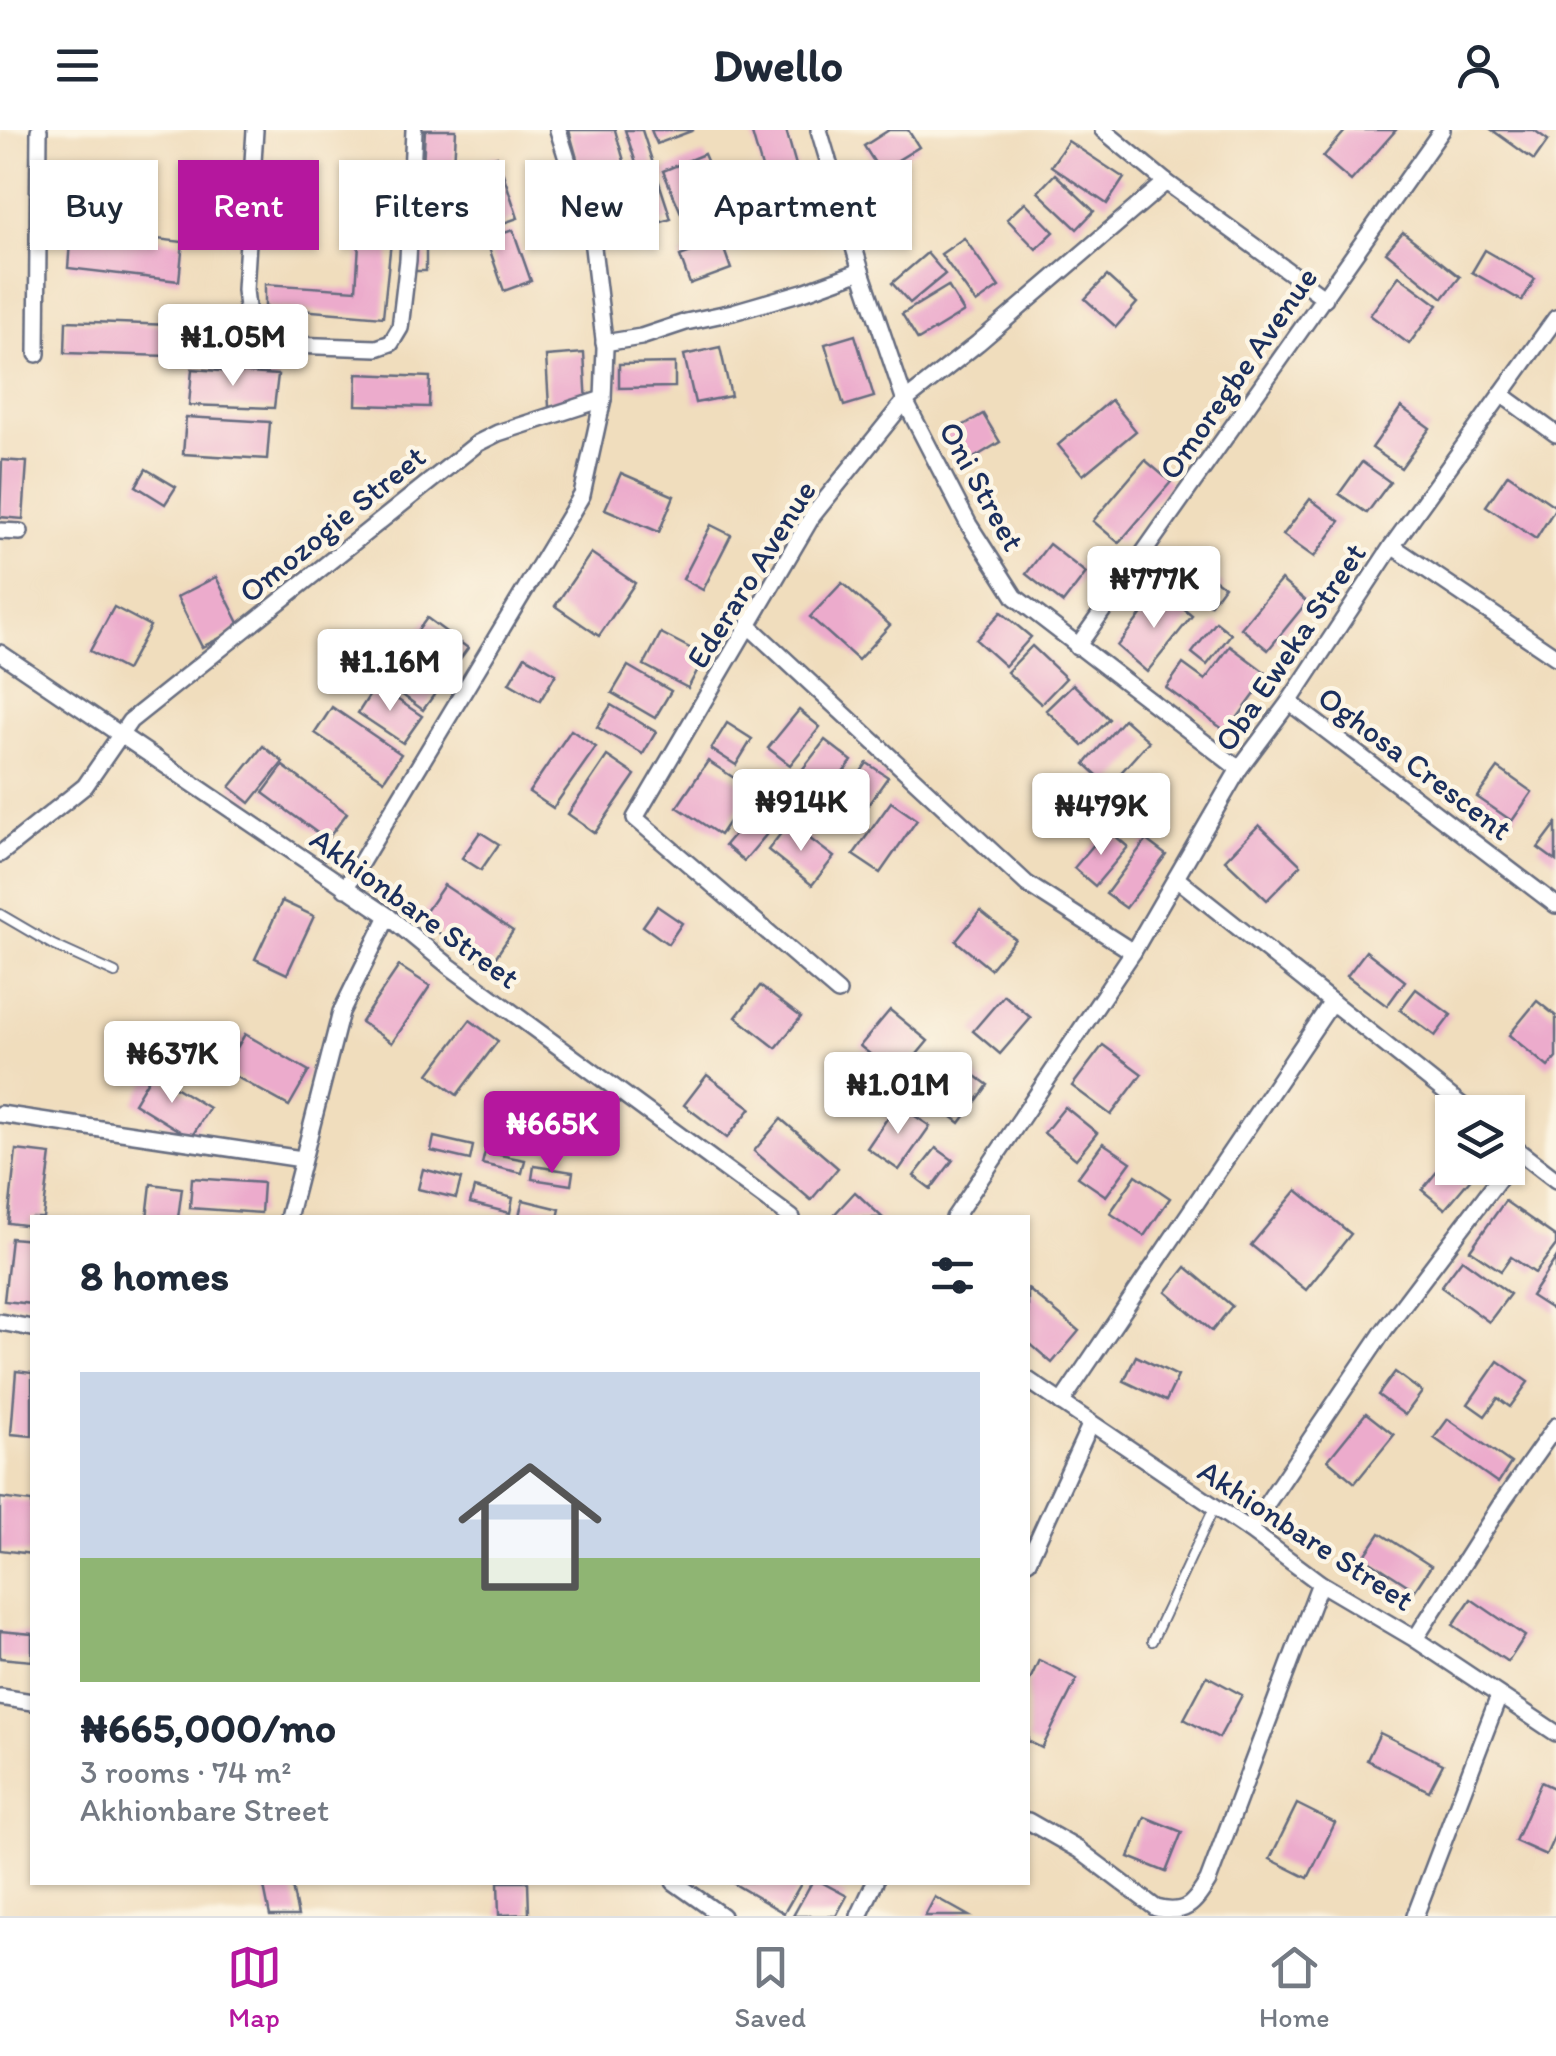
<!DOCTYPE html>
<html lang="en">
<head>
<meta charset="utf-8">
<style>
  :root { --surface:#fff; --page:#f2f2f3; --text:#1f2937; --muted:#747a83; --line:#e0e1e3; --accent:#b5179e }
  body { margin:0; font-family:Itim,sans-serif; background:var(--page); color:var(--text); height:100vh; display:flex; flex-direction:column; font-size:38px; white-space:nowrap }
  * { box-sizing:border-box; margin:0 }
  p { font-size:32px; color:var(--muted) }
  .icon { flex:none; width:55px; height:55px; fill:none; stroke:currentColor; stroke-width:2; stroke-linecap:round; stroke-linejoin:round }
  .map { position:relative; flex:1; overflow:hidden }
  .details { position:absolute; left:30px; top:1085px; width:1000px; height:670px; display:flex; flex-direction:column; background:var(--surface); border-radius:0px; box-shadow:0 2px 8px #0004 }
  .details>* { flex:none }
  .banner { position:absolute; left:30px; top:30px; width:1000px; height:90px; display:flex; gap:20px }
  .buttons { position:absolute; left:1435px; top:965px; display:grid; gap:20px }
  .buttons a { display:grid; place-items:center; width:90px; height:90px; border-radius:0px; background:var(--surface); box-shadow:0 2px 8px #0004; font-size:50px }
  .price { position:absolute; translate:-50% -85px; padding:0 22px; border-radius:10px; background:#fff; color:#222; font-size:32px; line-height:65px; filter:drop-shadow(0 2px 5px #0008) }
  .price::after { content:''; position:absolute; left:50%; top:60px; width:30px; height:22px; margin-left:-15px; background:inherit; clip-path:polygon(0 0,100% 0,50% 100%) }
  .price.selected { background:var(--accent); color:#fff }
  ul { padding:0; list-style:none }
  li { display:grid; align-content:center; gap:20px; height:530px; padding:0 50px }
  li+li { border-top:2px solid var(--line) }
  li span { display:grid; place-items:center; height:310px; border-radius:0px; color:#555 }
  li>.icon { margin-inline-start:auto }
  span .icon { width:180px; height:180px; fill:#fffc; stroke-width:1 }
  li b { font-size:42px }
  h2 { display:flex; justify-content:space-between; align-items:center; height:120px; padding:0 50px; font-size:42px }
  .pill { padding:0 35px; border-radius:0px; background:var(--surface); box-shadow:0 2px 8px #0004; font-size:35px; line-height:90px }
  .pill.selected { background:var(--accent); color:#fff }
  header { display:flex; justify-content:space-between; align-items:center; height:130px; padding:0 50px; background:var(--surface); font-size:45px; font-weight:700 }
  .tab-bar { display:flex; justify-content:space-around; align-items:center; height:140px; border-top:2px solid var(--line); background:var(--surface); font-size:28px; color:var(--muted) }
  .tab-bar a { display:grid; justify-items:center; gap:5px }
  .tab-bar .selected { color:var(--accent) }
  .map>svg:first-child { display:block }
  .building { fill:#ecabcc }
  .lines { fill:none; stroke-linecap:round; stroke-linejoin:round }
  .service-casing { stroke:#666c7f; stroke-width:12 }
  .minor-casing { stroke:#666c7f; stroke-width:20 }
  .service { stroke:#fff; stroke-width:8 }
  .minor { stroke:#fff; stroke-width:15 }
  .labels { text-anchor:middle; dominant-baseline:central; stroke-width:9; stroke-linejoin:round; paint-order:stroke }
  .street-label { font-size:32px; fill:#1b2f5e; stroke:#fcf5e5 }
</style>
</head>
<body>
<header><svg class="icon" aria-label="menu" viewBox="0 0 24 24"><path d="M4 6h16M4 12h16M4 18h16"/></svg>Dwello<svg class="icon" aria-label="person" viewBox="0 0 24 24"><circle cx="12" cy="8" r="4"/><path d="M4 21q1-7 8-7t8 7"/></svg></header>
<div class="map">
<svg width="1556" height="1786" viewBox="0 0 1556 1786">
  <rect width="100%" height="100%" fill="#fcf5e5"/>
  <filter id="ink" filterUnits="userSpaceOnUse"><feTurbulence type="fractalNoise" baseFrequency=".01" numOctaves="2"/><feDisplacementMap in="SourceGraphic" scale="20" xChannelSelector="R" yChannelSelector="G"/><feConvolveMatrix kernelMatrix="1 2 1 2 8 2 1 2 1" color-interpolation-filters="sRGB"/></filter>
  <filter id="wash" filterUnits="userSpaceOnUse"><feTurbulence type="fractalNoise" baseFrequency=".0048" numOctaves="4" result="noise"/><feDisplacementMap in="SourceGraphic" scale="40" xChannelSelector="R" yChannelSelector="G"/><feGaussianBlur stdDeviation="2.25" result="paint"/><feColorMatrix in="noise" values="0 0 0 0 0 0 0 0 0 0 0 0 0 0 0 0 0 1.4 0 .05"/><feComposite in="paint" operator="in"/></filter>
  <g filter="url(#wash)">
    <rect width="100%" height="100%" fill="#f0ddbd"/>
    <g id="blocks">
      <g class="building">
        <path d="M425,0h31l-4,72 -31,-1z"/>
        <path d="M569,0h46l11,38 -43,12z"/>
        <path d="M625,0h17l29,89 -15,5z"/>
        <path d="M651,0h43l-37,14z"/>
        <path d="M751,0h35l11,39 -32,9z"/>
        <path d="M889,0h19l11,17 -39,24 -16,-25z"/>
        <path d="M1346,0h50l-45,51 -28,-24z"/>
        <path d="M1492,0h42l14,10 -14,20z"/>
        <path d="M1068,11l56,37 -17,26 -56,-38z"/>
        <path d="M704,24l19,44 -41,17 -19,-44z"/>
        <path d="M497,26l21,62 -38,13 -21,-62z"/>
        <path d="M1055,44l39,37 -17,18 -39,-37z"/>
        <path d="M632,50l12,42 -47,13 -11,-43z"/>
        <path d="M1025,72l29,30 -18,17 -29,-30z"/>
        <path d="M71,99l112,13 -4,39 -111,-13z"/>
        <path d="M360,99l32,3 -9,85 -118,-10v-23l91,6z"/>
        <path d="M513,100l18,51 -27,10 -18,-52z"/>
        <path d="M1403,102l57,45 -17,21 -57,-46z"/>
        <path d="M964,108l35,49 -23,16 -35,-49z"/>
        <path d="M721,111l10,28 -41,15 -10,-28z"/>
        <rect x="409" y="113" width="17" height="28"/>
        <path d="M1485,120l50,29 -13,22 -50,-29z"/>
        <path d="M927,123l18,21 -35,29 -18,-20z"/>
        <path d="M1107,146l30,27 -21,24 -31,-28z"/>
        <path d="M1399,146l39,29 -29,39 -39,-29z"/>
        <path d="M948,156l16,26 -46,28 -16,-26z"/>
        <path d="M66,191l104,4 -1,31 -104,-3z"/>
        <path d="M855,205l19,62 -30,9 -19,-62z"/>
        <path d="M720,217l11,49 -36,7 -11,-48z"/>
        <path d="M584,223l3,52 -38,2 -3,-51z"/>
        <path d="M675,233v24l-56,1v-24z"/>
        <path d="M192,239l86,6 -4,33 -85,-3z"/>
        <path d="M357,244l73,3 -1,30 -73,-2z"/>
        <path d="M1111,270l25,31 -53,44 -25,-30z"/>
        <path d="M1401,277l29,21 -29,40 -29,-20z"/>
        <path d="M983,284l17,28 -38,23 -17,-29z"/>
        <path d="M186,287l84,5 -3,37 -84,-5z"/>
        <path d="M2,330l25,2 -4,57 -23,-2z"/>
        <path d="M1145,330l26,22 -52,61 -26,-22z"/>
        <path d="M1362,332l28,20 -23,31 -28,-19z"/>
        <path d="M146,339l30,18 -11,17 -29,-18z"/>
        <path d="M621,343l53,23 -15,36 -54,-23z"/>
        <path d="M1508,344l48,33 -20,32 -50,-33z"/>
        <path d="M1310,369l30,22 -26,36 -31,-22z"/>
        <path d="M711,395l20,10 -28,55 -20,-11z"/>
        <path d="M1049,414l37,29 -23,30 -37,-29z"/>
        <path d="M591,423l44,30 -36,53 -44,-30z"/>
        <path d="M1187,429l37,27 -14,19 -37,-27z"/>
        <path d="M216,447l25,50 -39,20 -25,-50z"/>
        <path d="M1281,450l26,22 -39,48 -27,-22z"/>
        <path d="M842,453l48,42 -32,35 -48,-43z"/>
        <path d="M1160,460l32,26 -45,56 -30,-26z"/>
        <path d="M114,477l36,19 -24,44 -36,-19z"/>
        <path d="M1001,482l30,25 -26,29 -29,-26z"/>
        <path d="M427,488l41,30 -45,62 -41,-30z"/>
        <path d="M1216,492l15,12 -24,31 -15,-12z"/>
        <path d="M661,503l44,23 -17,32 -44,-23z"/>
        <path d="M1032,516l34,32 -25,26 -34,-32z"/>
        <path d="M1230,516l39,29 -42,57 -61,-44 17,-24 22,16z"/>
        <path d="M525,526l31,18 -16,27 -31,-18z"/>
        <path d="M628,536l43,25 -16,27 -43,-25z"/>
        <path d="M1073,554l36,35 -26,27 -37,-36z"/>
        <path d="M376,555l46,31 -19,27 -45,-30z"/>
        <path d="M611,575l45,27 -13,22 -46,-27z"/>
        <path d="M332,577l69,47 -17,26 -69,-47z"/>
        <path d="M799,580l21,17 -30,38 -22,-17z"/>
        <path d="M1124,589l25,22 -40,45 -24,-22z"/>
        <path d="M727,593l25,16 -16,26 -25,-16z"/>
        <path d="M571,600l25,17 -43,61 -24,-16z"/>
        <path d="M825,610l27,21 -39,50 -27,-20z"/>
        <path d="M263,616l20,16 -33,41 -20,-16z"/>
        <path d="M607,626l28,19 -40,58 -27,-19z"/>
        <path d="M708,631l43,28 -31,46 -43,-28z"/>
        <path d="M867,633l21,14 -35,49 -20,-14z"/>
        <path d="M283,636l64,47 -20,27 -64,-47z"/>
        <path d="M1498,638l34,24 -20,29 -35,-24z"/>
        <path d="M764,669l19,16 -39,46 -19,-16z"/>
        <path d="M891,672l26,18 -37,53 -27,-18z"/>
        <path d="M789,693l45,34 -22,28 -44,-35z"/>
        <path d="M1556,694v37l-18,-13z"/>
        <path d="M1259,695l42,40 -34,35 -42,-40z"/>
        <path d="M1107,699l21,18 -33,39 -21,-18z"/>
        <path d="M480,702l19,12 -18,26 -19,-12z"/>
        <path d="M1146,710l20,15 -40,53 -20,-14z"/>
        <path d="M444,755l69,46 -24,36 -69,-47z"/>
        <path d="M282,771l32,15 -27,58 -32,-15z"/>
        <path d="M657,776l25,17 -14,21 -25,-18z"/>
        <path d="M980,781l35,28 -25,30 -34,-28z"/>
        <path d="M1366,821l39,30 -18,25 -40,-30z"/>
        <path d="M399,836l31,20 -38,57 -31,-21z"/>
        <path d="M760,856l41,31 -25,31 -40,-31z"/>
        <path d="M1416,859l35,26 -16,21 -35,-26z"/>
        <path d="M1004,865l27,23 -31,36 -27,-23z"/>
        <path d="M1537,871l19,15v42l-8,9 -39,-32z"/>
        <path d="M890,880l38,31 -30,36 -38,-31z"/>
        <path d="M470,890l28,21 -41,54 -28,-21z"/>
        <path d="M245,904l64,37 -20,35 -65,-36z"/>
        <path d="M1103,915l39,29 -31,41 -39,-29z"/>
        <path d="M961,935l27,20 -28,38 -27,-21z"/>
        <path d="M152,943l57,35 -18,30 -57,-35z"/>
        <path d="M707,945l44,33 -24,30 -43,-33z"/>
        <path d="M897,974l33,22 -31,44 -32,-22z"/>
        <path d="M532,977l25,21 -19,22 -25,-21z"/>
        <path d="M1065,977l32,26 -21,26 -32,-26z"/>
        <path d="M781,989l57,49 -27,32 -57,-49z"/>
        <path d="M434,1007l39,9 -3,14 -39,-9z"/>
        <path d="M1103,1013l28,19 -25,34 -28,-19z"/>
        <path d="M936,1018l17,12 -22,29 -17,-13z"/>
        <path d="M16,1020l35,4 -8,64h-11v8l-24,-3z"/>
        <path d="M485,1022l40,8 -3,13 -40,-9z"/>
        <path d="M1452,1023v15h23l3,2 -33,39 -23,-19z"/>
        <path d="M534,1036l39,6 -2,13 -39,-6z"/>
        <path d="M423,1039l38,10 -5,19 -38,-9z"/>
        <path d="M1136,1045l34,23 -26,38 -34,-23z"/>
        <path d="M192,1048l71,5 -2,30 -71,-5z"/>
        <path d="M151,1054l31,4 -4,30h-31z"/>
        <path d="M474,1058l39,10 -3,15 -40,-10z"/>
        <path d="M1297,1060l54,44 -45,56 -55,-45z"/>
        <path d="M855,1062l28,26h-52z"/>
        <path d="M523,1070l37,9 -2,9 -39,-2z"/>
        <path d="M1505,1071l51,36v8l-21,28 -24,-16 -10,14 -31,-21z"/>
        <path d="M11,1108l21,2v64l-28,-3z"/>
        <path d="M1556,1128v54l-25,-16z"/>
        <path d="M1462,1129l48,35 -21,28 -48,-35z"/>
        <path d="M1186,1137l46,39 -20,25 -46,-39z"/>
        <path d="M1028,1159l51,42 -27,32 -24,-21z"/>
        <path d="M1136,1226l42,20 -12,25 -42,-20z"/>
        <path d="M1498,1231l30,21 -18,25 -12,-9 -13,18 -17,-12z"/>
        <path d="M16,1241l16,2v63l-21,-2z"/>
        <path d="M1395,1242l27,20 -17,23 -27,-20z"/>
        <path d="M1366,1283l28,22 -39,48 -27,-23z"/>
        <path d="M1448,1289l63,44 -13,20 -64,-45z"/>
        <path d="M0,1368l32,4v52l-32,-4z"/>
        <path d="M1380,1403l51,33 -16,24 -51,-33z"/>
        <path d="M1471,1469l54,37 -17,26 -55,-37z"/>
        <path d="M0,1501l32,3v27l-32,-3z"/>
        <path d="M1039,1530l38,19 -35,69 -14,-7v-57z"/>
        <path d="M1207,1546l35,19 -23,43 -35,-19z"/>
        <path d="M1380,1603l63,31 -14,27 -62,-31z"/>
        <path d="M1541,1652l15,7v44l-10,22 -31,-14z"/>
        <path d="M1297,1674l38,19 -27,55 -38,-19z"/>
        <path d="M1145,1687l37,15 -16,40 -37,-15z"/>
        <path d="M263,1752h28l7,34h-28z"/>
        <path d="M498,1752h30l1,32 -30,1z"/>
        <path d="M731,1752h71l-18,31z"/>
        <path d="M812,1752h9l26,14 -11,20h-43z"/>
        <path d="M935,1767l34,19h-44z"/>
      </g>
    </g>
  </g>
  <g filter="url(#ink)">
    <use href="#blocks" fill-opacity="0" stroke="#666c7f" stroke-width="2.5"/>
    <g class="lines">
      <defs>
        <g id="service">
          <path d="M0,784l53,31 62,28"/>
          <path d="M1152,1511l62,-133"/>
        </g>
        <g id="minor">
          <path d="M255,0l-10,160 3,26 10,19 32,10 87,3 14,-5 9,-15 8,-68 6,-130"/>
          <path d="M819,0l42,141 44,130 64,124 46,72 224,172"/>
          <path d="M1103,0l63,52 159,116"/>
          <path d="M604,213l37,-6 45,-15 47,-10 73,-21 55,-20"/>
          <path d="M37,224l2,-224"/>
          <path d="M1501,264l55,40"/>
          <path d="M0,401l20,1"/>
          <path d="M1392,416l164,111"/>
          <path d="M749,496l278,258 106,68"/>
          <path d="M1077,517l365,-517"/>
          <path d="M0,523l388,263 61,50 343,252"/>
          <path d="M1289,572l267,203"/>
          <path d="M0,724l85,-68 45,-65 348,-278 20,-10 105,-34"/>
          <path d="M1176,748l294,234"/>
          <path d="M345,759l237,-394 21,-96 2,-51 -13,-109 -34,-109"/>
          <path d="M838,862l-203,-174 178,-303 92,-114 73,-58 188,-161"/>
          <path d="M0,984l302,45"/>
          <path d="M1508,1013l48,37"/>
          <path d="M288,1088l53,-206 47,-96"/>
          <path d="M954,1088l179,-266 106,-183 50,-67 103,-156 164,-228"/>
          <path d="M0,1192l32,6"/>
          <path d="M1028,1250l221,150 71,53 95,56 141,94"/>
          <path d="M1061,1273l271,-401"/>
          <path d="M1249,1400l136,-201 122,-161"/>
          <path d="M1028,1431l63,-138"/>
          <path d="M1415,1509l88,-138 53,-75"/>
          <path d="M0,1567l32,5"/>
          <path d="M1028,1691l51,29 77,58c29,8 38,-4 52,-27l112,-298"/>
          <path d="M674,1752l48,34"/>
          <path d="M859,1786l16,-34"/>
          <path d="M1415,1786l84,-220"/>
        </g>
      </defs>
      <use href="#service" class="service-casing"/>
      <use href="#minor" class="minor-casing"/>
      <use href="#service" class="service"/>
      <use href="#minor" class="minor"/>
    </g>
  </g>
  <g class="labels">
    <g class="street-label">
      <text transform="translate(1238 243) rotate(-55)">Omoregbe Avenue</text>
      <text transform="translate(982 356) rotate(61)">Oni Street</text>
      <text transform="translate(332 394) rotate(-39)">Omozogie Street</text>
      <text transform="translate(751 444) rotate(-58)">Ederaro Avenue</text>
      <text transform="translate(1290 517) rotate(-56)">Oba Eweka Street</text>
      <text transform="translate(1415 633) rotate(37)">Oghosa Crescent</text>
      <text transform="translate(415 778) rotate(36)">Akhionbare Street</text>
      <text transform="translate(1306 1405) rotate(33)">Akhionbare Street</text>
    </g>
  </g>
</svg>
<div class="buttons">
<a><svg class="icon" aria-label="layers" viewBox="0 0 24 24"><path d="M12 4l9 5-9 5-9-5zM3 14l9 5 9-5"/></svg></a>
</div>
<b class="price" style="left:233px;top:259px">₦1.05M</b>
<b class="price" style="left:1154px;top:501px">₦777K</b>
<b class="price" style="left:390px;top:584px">₦1.16M</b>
<b class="price" style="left:801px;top:724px">₦914K</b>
<b class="price" style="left:1101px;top:728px">₦479K</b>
<b class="price" style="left:172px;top:976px">₦637K</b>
<b class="price" style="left:898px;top:1007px">₦1.01M</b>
<b class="price selected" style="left:552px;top:1046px">₦665K</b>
<div class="banner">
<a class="pill">Buy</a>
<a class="pill selected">Rent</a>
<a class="pill">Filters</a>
<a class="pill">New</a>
<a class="pill">Apartment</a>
</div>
<section class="details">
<h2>8 homes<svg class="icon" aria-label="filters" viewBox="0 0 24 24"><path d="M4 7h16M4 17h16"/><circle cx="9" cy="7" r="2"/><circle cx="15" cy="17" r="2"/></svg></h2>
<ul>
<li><span style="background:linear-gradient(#c9d6e8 60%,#8fb573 0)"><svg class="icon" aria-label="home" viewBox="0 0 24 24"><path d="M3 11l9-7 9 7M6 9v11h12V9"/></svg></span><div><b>₦665,000/mo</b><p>3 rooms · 74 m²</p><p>Akhionbare Street</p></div></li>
</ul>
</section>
</div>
<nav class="tab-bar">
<a class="selected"><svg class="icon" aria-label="map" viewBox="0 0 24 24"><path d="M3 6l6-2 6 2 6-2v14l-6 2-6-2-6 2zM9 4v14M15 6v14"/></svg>Map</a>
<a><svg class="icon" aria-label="saved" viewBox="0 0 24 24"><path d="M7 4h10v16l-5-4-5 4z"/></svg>Saved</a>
<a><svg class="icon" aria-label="home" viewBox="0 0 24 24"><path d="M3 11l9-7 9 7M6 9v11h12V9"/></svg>Home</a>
</nav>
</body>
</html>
